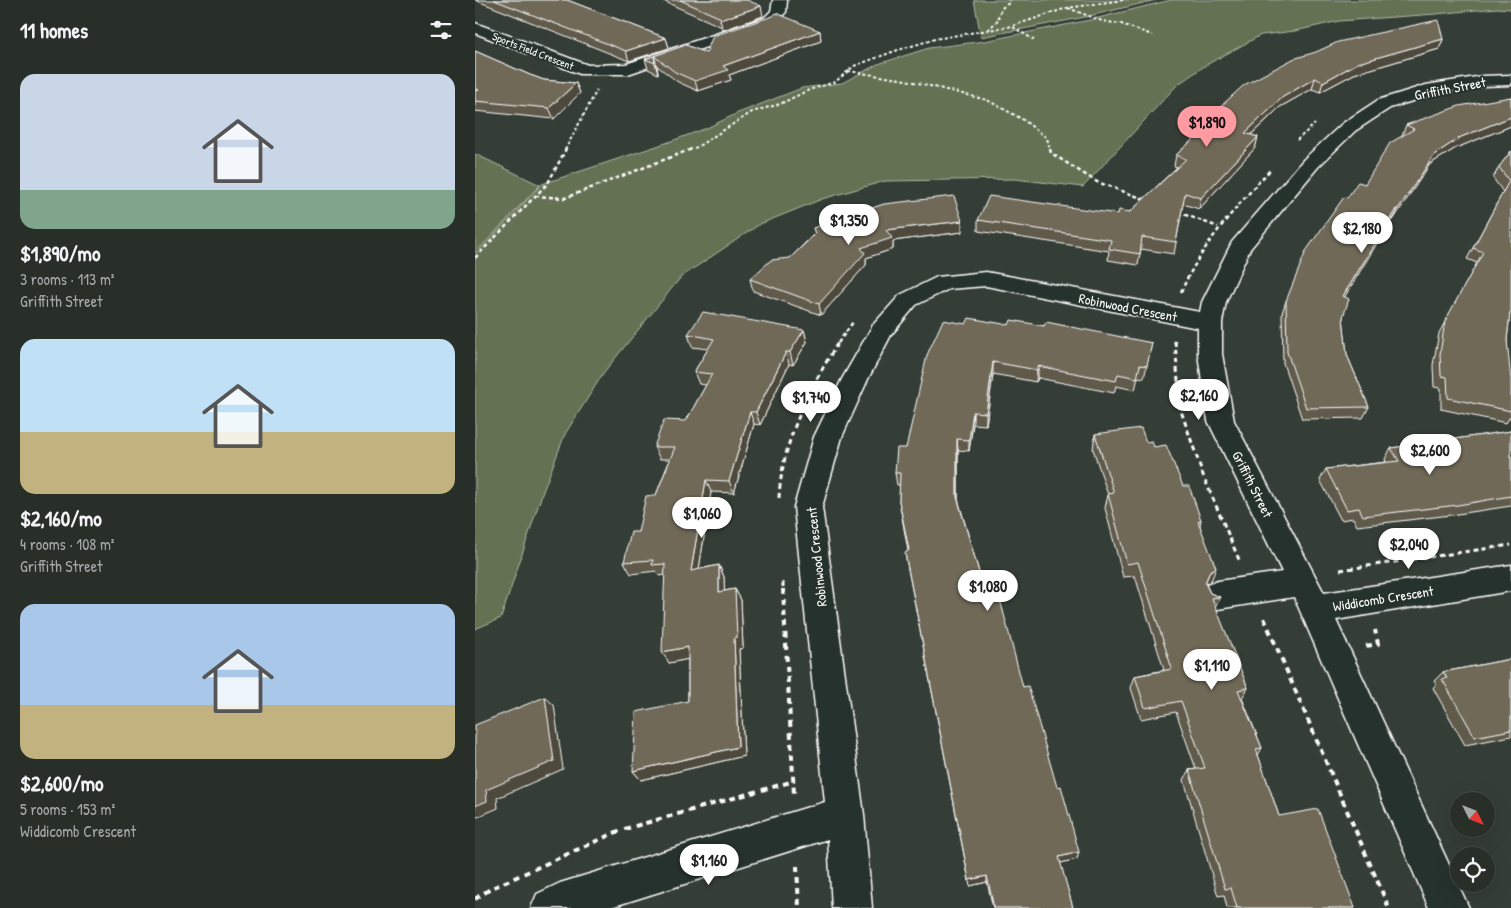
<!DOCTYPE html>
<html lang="en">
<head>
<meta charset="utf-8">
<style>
  :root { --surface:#282e28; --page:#303630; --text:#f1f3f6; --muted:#a5a8a8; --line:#444a45; --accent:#ff9aa2 }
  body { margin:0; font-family:"Patrick Hand",sans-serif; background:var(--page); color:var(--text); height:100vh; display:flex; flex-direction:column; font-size:19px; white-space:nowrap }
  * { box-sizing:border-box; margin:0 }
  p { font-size:16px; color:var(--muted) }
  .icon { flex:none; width:28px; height:28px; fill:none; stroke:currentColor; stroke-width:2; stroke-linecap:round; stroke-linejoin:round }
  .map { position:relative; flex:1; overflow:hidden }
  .side { display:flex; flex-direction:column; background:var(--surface); width:475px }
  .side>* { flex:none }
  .needle { width:32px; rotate:132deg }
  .fabs { position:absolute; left:975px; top:792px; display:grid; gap:10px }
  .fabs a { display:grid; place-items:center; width:45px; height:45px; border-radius:50%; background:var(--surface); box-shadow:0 5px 20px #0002,0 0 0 1px var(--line); font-size:25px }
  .price { position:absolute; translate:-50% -42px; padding:0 11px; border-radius:18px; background:#fff; color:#222; font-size:16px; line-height:32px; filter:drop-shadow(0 1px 2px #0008) }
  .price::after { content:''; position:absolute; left:50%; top:30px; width:15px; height:11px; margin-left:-8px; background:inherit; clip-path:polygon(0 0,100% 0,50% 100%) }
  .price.selected { background:var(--accent); color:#111 }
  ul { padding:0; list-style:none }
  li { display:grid; align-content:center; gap:10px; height:265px; padding:0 20px }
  li span { display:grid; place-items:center; height:155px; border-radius:15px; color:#555 }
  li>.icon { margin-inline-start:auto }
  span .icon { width:90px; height:90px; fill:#fffc; stroke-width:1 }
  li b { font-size:21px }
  h2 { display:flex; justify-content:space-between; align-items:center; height:60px; padding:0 20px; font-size:21px }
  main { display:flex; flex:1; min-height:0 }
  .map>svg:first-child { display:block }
  .green { fill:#657152; stroke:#b2b8a8 }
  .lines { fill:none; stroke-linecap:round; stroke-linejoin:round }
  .minor-casing { stroke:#fff; stroke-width:3 }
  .path-far3 { stroke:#fff; stroke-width:2; stroke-dasharray:3 2.5; stroke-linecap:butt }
  .path-far2 { stroke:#fff; stroke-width:2.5; stroke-dasharray:4 3; stroke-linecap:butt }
  .path-far1 { stroke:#fff; stroke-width:3; stroke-dasharray:5 4; stroke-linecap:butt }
  .path { stroke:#fff; stroke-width:4; stroke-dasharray:6 5; stroke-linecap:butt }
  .minor { fill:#26332d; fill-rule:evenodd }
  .wall { fill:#605a4c; stroke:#fff }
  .shaded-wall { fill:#4e4a3e; stroke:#fff }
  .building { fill:#706958; stroke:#fff }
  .labels { text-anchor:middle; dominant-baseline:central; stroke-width:4; stroke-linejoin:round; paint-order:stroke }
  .far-street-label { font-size:11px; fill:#fff; stroke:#26332d }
  .street-label { font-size:14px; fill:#fff; stroke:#26332d }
</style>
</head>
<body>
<main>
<section class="side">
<h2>11 homes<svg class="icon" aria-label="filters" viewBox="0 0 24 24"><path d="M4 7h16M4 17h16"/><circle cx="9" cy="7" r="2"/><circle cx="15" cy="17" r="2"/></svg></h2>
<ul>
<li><span style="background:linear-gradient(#c9d6e8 75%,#7fa58c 0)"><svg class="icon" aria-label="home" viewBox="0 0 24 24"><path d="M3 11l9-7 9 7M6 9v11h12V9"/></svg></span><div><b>$1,890/mo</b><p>3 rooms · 113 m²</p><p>Griffith Street</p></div></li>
<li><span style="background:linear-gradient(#bfe0f5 60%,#c2b280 0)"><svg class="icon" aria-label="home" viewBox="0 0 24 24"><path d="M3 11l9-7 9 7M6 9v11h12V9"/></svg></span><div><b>$2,160/mo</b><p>4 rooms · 108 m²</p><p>Griffith Street</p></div></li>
<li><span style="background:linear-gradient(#a9c7e8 65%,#c2b280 0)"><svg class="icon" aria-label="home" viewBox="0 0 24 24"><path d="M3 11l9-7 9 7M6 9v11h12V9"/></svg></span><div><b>$2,600/mo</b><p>5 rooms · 153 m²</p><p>Widdicomb Crescent</p></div></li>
</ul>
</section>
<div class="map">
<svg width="1036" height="908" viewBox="0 0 1036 908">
  <rect width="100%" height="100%" fill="#353e36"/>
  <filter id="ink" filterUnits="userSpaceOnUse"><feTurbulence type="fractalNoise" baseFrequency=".02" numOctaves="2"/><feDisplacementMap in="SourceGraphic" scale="10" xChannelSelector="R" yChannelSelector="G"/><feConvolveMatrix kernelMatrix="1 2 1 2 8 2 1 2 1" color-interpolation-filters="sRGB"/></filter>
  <g filter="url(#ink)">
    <g class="green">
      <path d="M499,0h182l-71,17 -104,20z"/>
      <path d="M696,0h340v9l-14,-1 -61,6 -97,7 -44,10 -34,4 -55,30 -29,20 -94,102 -68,-8 -130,2 -63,18 -62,25 -79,53 -77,95 -39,62 -23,60 -41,124 -26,11v-374l67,-71 124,-41 41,-15 31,-15 64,-25 40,-5 36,-19 51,-16 56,-7 105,-21z"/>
      <path d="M0,154l65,31 -65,68z"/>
    </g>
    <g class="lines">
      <defs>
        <g id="minor">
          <path d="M298,0h14l-1,12 -12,12 -146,50h-48l-105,-41v-10l113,42 38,-1 138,-46 7,-7z"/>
          <path d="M1036,75v10l-28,1 -48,8 -45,14 -35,23 -37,36 -68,82 -24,53 -4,20v32l12,67 90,172 187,-28v26l-175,29 133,288h-40l-135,-311 -76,12 -11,-4 -5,-10 5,-10 11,-4 64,-9 -74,-151 -10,-67v-26l-212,-42 -37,3 -33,16 -25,30 -23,44 -26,58 -20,70 42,308 8,93h-40l-4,-69 -220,69h-77l6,-14 23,-11 265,-81 -31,-295 20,-70 28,-58 31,-54 27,-30 37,-18 49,-5 214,40 2,-10 30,-60 72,-83 39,-36 35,-23 48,-15 57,-9z"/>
        </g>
      </defs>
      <use href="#minor" class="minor-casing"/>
      <g class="path-far3">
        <path d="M593,8l34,13 19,3 31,11"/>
        <path d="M538,27l21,13"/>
        <path d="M513,30l11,-11 -1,-4 5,-8 6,-4v-3"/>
        <path d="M373,71l58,9 81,20 35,19 25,19 3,12"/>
        <path d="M822,140l18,-16"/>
        <path d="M90,150l32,-60"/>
        <path d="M214,150l8,-3 55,-35 28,-8 29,-14 26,-8 19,-16 41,-15 40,-12 77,-13 55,-18 56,-8"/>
      </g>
      <g class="path-far2">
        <path d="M575,149l1,4 46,29 50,18"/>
        <path d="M60,196l30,2 127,-49"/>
        <path d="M703,212l40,15"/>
        <path d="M0,258l73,-75 18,-34"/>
        <path d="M706,292c21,-48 55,-85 90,-123"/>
        <path d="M700,340v3"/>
        <path d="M363,343l15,-21"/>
      </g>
      <g class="path-far1">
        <path d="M700,341l5,67 23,67 37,87"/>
        <path d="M304,498c3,-57 30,-109 60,-157"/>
        <path d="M865,570l171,-25"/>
        <path d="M308,582v8"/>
      </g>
      <g class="path">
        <path d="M308,589l11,206"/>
        <path d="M789,618l125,290"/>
        <path d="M891,646l12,-2 -3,-14"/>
        <path d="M322,866l2,42"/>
        <path d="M0,899l17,-11 129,-58 173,-49"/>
      </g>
      <use href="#minor" class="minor"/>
    </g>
    <g class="wall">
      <path d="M0,0h92l99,38 3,10 -40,13z"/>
      <path d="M186,0h86l16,16 -40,14 -1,-3z"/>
      <path d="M345,31l1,10 -92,34 2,5 -33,11 -20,-9 -21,-16 1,8 -10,-5 -3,-10 41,-14 20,8z"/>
      <path d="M968,39l-4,10 -85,25 -34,18 -8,-3 -32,18 -29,28 7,2 -3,11 -56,61 -16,-5 -9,50 -33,-5 -3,16 -30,-5 1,-9 -131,-20v-11l140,-6 12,-2 47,-45 -3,-1 2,-11 42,-38 2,-10z"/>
      <path d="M0,51l55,24 14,5 32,3 4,10 -26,26 -79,-8z"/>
      <path d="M1036,97v29l-55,22 -26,16 -37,56h-2l-47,77 -1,20 4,38 22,52 -6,11 -61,1 -19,-56 -1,-50 4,-12 61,-103 18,-14 37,-48 4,-11z"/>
      <path d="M1036,151l-1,162 -3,27 4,75 -5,8 -65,-14v-21l-7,-1 -1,-22 6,-32 38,-70 -10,-4 36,-67 -10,-14 6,-11z"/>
      <path d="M487,232l-69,9v8l-27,9v7l-45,50 -68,-24 -3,-12 40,-21 24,-24z"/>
      <path d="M491,324l78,2 108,17 -8,35 -6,-1 -3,13 -19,-4 -2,7 -76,-15 -2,4 -43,-8 -7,51 -13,-1 -4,27 -11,-1v49l25,87 40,101 54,172 -17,4 13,45h-80l-6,-26 -17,4 -63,-322 -2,-11 3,-2 -9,-50 1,-16h-3l-2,-12 11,-25z"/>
      <path d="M329,330l3,12 -14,23 -4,-1 -29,61 -6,-1 -20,69 -23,-1 -12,77 20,-4 5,12v14l11,-2 6,11 2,48 -4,1 5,107 -103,24 -8,-9 55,-70v-42l-19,4 -4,-88 -6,1 -3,-5 -25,3 -7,-12 14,-30 18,-37 14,-36h-10l-6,-12 32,-26 20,-36 -7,-1 -5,-12 14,-23 -16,-2 -4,-13z"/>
      <path d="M1036,431v75l-60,9 -94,11 -4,-8 -12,2 -21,-40 6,-11 60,-7 -1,-3 6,-11z"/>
      <path d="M620,434l51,8 8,5 29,39 18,34 -1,5 11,56 -5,3 4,9 10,4 -5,10 33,81 -6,10 20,50 -4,7 21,61 76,92h-128l-3,-13 -6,1 -34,-116 5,-10 7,-1 -20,-57 -35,7 -10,-31 4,-12 29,-6 -29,-94 -12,1 -18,-69 3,-13 -15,-46z"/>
      <path d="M1036,659v77l-46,9 -32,-57 3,-4 -2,-3 9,-9z"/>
    </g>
    <g class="shaded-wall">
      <path d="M286,6l2,10 -40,14 -3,-10z"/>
      <path d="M345,31l1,10 -92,34 2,5 -33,11 -3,-10 28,-15z"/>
      <path d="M191,38l3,10 -40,13 -3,-10z"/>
      <path d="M968,39l-4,10 -85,25 -34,18 3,-10 35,-19z"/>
      <path d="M179,56l3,10 1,8 -3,-11z"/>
      <path d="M840,78l-3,11 -32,18 -38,36 3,-10 38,-36z"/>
      <path d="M101,83l4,10 -26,26 -5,-11z"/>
      <path d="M1036,117v9l-55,22 -26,16 -37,56 5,-11 37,-55 26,-17z"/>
      <path d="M783,137l-3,11 -56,61 2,-11z"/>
      <path d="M921,209l-5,11 -53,88 5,-12z"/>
      <path d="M487,221v11l-69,9v8l-27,9v7l-45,50 -2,-11 42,-56 25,-18z"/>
      <path d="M329,330l3,12 -14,23 -3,-13z"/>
      <path d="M311,352l3,12 -29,61 -4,-13z"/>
      <path d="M518,362v12l-7,51v-12z"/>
      <path d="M563,366v12l-2,4 1,-12z"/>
      <path d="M275,412l4,12 -20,69 -5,-12z"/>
      <path d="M498,412v12l-4,27v-11z"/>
      <path d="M482,439l1,11v59l-1,-12z"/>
      <path d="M231,480l5,12 -14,90 -6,-11z"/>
      <path d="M244,565l5,12 1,26 -6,-11z"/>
      <path d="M741,568l-5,13 -6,3 -5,12 10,-25z"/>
      <path d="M260,589l6,11 2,48 -4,1 5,107 -103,24 -8,-9 105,-24 -4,-109z"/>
      <path d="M213,647l6,11 -25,5 -7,-11z"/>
      <path d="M70,697l9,8 9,64 -66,29 1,10 -23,10v-12z"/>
      <path d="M604,852l-2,7 -20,5 2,-7z"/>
      <path d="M512,876v6l-17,4 -1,-6z"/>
    </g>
    <g class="building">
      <path d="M19,0h73l99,38 -40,13z"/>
      <path d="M205,0h67l14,6 -41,14 1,-2z"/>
      <path d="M301,13l44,18 -97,35 5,4 -33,11 -20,-9 -21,-16 1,7 -10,-4 41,-14 20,8 7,-17 60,-20z"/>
      <path d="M963,20l5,19 -85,24 -35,19 -8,-4 -32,19 -38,36 13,4 -57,61 -16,-5 -9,49 -34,-5 -2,17 -31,-5 2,-9 -133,-20 11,-24 129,18 1,-4 11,2 56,-53 -10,-4 51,-46 -7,-2 24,-22 49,-26 23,-7 22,-10z"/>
      <path d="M0,51l55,24 14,5 32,3 -27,25 -74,-7v-10l4,-1 -4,-2z"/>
      <path d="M1036,97v20l-50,20 -26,17 -37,55h-2l-53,87 6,3 -6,18 4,38 22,52 -63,1 -19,-56 -1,-51 20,-50 38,-54 3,1 11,-16 7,2 25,-41 24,-14 -8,-4 53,-19z"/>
      <path d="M1036,151v160l-1,2 -3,27 4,41v30l-63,-13 -1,-21 -6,-1 -1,-22 5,-33 38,-69 -10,-4 36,-67 -10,-14z"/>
      <path d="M479,196l8,25 -76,9 6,8 -31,10 4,5 -46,51 -69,-25 21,-19 19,-2 25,-24 -2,-6 71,-24z"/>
      <path d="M228,312l101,18 -14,22h-4l-30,60h-6l-21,69 -23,-1 -15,91 28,-6v27l16,-3 2,48 -3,1 4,109 -105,24 3,-59 52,-11v-54l-26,5 3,-88 -13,1 1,-5 -29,2 7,-30h7l8,-36 10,-1 19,-48h-21l10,-27 22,1 26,-47 -18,-2 20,-33 -26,-5z"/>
      <path d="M494,318l40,7 2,-5 33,6 2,-4 106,21 -5,23 -7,-1 -3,13 -19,-4 -2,7 -78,-15 -1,4 -44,-8 -7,51 -13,-1 -4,28 -12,-1v58l26,89 13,-2 27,103 5,-1 29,101 4,-1 18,66 -20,5 14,51h-79l-7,-32 -18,4 -64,-327 4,-3 -10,-49 1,-28h-5l2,-25h9l21,-93 16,-35 23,4z"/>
      <path d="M666,428l5,14 6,-1 2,6 12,-2 17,41h6l12,34 -3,1 18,47 -6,3 -5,12 5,10 10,4 -8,1 36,90 -10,2 24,58 -6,1 23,67 39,-7 37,99h-118l-6,-20 -6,1 -36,-119 16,-2 -24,-67 -36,7 -10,-32 37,-7 -34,-107 -11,2 -19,-70 6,-1 -19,-59z"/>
      <path d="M1036,431v65l-53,9 -95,11 -4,-8 -12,2 -21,-41 73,-8 -8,-13z"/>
      <path d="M1036,659v71l-36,7 -33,-58 5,-1 -4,-6z"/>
      <path d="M70,697l9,64 -68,29 1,11 -12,5v-81z"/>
    </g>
  </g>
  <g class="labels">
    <g class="far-street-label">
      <text transform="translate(58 51) rotate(21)">Sports Field Crescent</text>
    </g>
    <g class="street-label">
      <text transform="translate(975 88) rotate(-11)">Griffith Street</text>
      <text transform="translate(653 307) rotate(11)">Robinwood Crescent</text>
      <text transform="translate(778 484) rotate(63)">Griffith Street</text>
      <text transform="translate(341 557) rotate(-96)">Robinwood Crescent</text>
      <text transform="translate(908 598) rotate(-9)">Widdicomb Crescent</text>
    </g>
  </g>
</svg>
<div class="fabs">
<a><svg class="needle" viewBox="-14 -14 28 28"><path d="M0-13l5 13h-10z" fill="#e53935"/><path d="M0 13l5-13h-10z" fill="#a5a8a8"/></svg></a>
<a><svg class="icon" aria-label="locate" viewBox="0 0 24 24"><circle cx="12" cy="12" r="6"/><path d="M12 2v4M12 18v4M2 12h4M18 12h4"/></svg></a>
</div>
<b class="price selected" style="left:732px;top:148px">$1,890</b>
<b class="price" style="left:374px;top:246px">$1,350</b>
<b class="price" style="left:887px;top:254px">$2,180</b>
<b class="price" style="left:724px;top:421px">$2,160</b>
<b class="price" style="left:336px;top:423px">$1,740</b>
<b class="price" style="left:955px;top:476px">$2,600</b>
<b class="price" style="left:227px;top:539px">$1,060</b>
<b class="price" style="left:934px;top:570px">$2,040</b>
<b class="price" style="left:513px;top:612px">$1,080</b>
<b class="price" style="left:737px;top:691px">$1,110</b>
<b class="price" style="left:234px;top:886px">$1,160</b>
</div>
</main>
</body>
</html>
